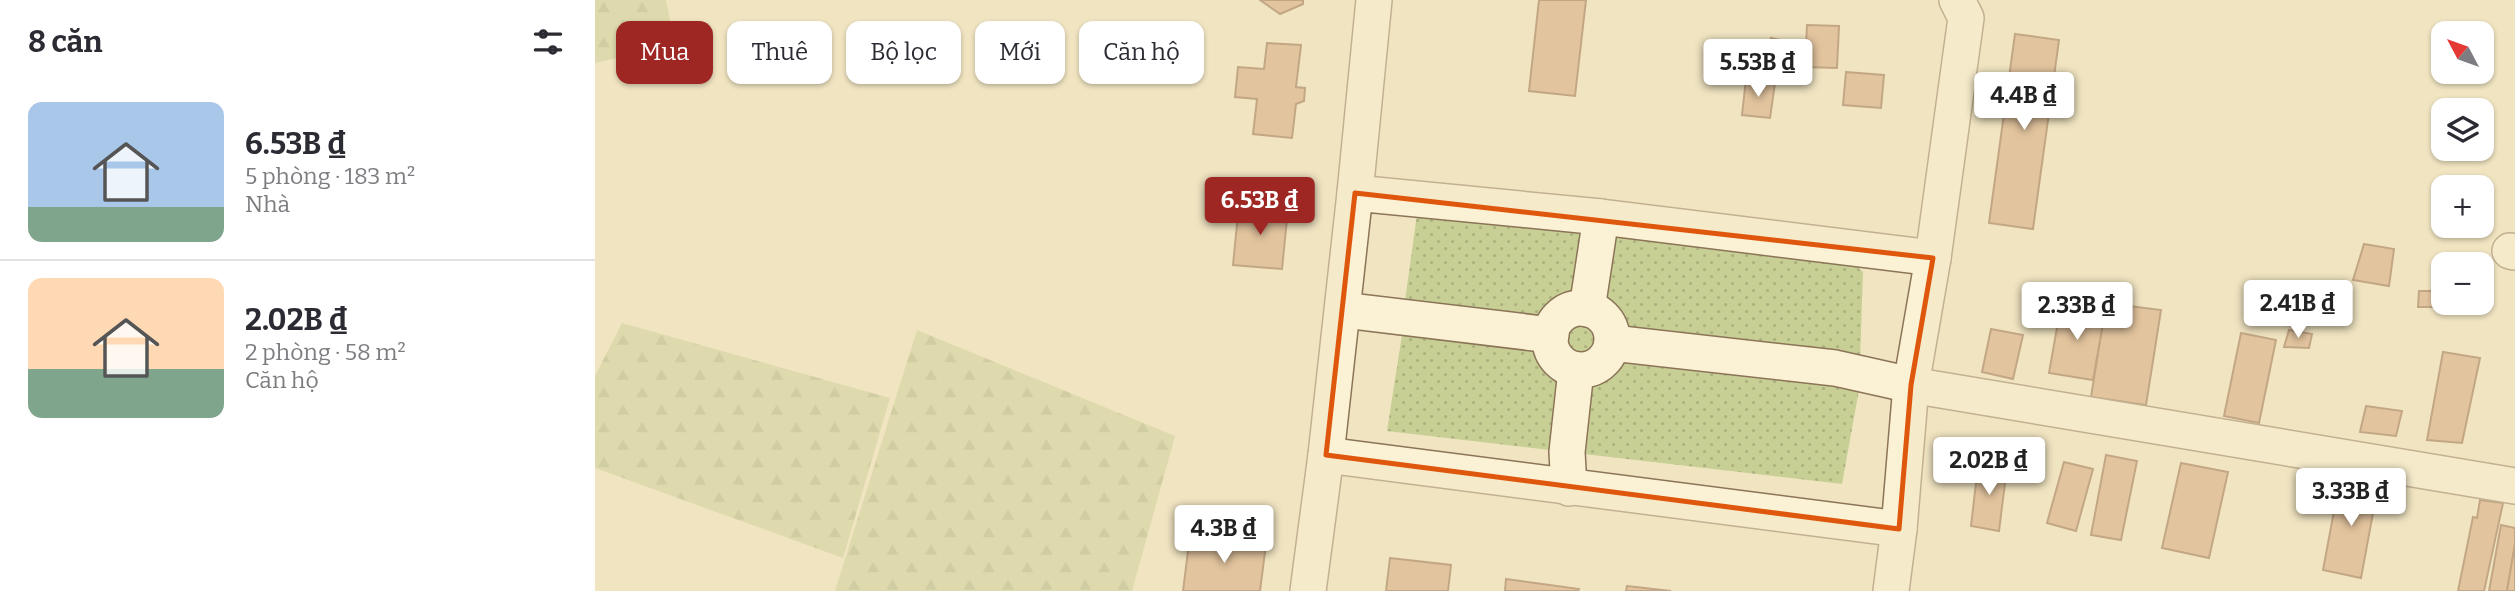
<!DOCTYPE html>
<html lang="vi">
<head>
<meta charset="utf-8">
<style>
  :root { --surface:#fff; --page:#f2f2f3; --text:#2b2b33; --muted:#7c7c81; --line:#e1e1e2; --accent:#9e2724 }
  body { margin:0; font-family:Bitter,serif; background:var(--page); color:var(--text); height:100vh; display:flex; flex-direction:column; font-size:26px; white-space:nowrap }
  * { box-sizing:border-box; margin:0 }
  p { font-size:23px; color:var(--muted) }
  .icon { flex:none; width:38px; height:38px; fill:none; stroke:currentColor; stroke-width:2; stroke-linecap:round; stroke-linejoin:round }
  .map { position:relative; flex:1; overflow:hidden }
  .sheet { display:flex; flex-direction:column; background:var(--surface); width:595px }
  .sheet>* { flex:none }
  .top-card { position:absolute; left:21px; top:21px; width:665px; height:63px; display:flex; gap:14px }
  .needle { width:46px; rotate:311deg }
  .controls { position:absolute; left:1836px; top:21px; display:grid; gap:14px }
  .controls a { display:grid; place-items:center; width:63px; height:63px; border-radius:14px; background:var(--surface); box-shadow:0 2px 5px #0004; font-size:35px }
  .price { position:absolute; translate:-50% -60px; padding:0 16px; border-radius:7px; background:#fff; color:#222; font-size:23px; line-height:46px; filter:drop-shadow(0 2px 4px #0008) }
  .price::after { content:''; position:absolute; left:50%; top:42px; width:21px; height:16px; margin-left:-10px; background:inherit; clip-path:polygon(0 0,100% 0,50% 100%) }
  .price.current { background:var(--accent); color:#fff }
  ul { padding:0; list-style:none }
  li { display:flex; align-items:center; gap:21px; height:175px; padding:0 28px }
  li+li { border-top:2px solid var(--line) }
  li span { display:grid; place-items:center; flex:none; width:196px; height:140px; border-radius:14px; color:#555 }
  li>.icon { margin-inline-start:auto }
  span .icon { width:84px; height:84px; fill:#fffc; stroke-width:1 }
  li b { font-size:30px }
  h2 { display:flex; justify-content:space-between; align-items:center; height:84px; padding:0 28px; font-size:30px }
  .pill { padding:0 24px; border-radius:14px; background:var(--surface); box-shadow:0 2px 5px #0004; font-size:24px; line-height:63px }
  .pill.current { background:var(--accent); color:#fff }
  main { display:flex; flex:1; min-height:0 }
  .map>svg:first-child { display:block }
  .forest { fill:url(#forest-firs) }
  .park { fill:url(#park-dots) }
  .building { fill:#d19e74; stroke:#8c5e3c; stroke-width:2 }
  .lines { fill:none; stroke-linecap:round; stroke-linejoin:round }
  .minor-casing { stroke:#8b7457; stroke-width:38 }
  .minor { stroke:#fbf1d5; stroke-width:35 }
  .marked { fill:none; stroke:#df570d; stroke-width:5; stroke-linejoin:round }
</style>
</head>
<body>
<main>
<section class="sheet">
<h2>8 căn<svg class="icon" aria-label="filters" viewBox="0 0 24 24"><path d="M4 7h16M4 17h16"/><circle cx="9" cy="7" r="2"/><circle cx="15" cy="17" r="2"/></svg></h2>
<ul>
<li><span style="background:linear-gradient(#a9c7e8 75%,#7fa58c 0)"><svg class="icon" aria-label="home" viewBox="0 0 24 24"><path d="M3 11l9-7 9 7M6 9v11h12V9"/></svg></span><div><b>6.53B ₫</b><p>5 phòng · 183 m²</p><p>Nhà</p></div></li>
<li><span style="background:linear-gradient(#ffd9b3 65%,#7fa58c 0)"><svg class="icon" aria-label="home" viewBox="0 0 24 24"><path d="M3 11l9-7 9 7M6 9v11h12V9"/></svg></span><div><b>2.02B ₫</b><p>2 phòng · 58 m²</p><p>Căn hộ</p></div></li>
</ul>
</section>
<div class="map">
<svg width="1920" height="591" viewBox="0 0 1920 591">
  <defs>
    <pattern id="forest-firs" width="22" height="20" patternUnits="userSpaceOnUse" patternTransform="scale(1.75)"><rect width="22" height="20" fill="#c7cf94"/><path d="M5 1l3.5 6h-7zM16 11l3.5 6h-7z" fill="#acb27f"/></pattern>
    <pattern id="park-dots" width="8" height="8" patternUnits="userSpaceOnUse" patternTransform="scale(1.75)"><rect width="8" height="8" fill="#c7cf94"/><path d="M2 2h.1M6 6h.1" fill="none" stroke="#acb27f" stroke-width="1.8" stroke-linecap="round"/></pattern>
  </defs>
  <rect width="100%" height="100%" fill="#f0e4c1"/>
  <g class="forest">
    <path d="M0,0h71l9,45 -80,18z"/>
    <path d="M27,323l268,75 -47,160 -248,-90v-92z"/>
    <path d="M322,330l258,106 -43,155h-297z"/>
  </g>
  <path class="park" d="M823,207l423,45 22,20 -4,118 -17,94 -455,-53 15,-96h12l-9,-34z"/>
  <g class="building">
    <path d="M665,0h43v4l-23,10z"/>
    <path d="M944,0h47l-11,96 -46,-5z"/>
    <path d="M1212,25l32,1 -2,42 -32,-1z"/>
    <path d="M1420,34l44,6 -26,189 -44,-6z"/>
    <path d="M1176,38l27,6 -8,32 -27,-7z"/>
    <path d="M672,43l34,2 -5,42 9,1 -1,13 -8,3 -4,34 -39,-4 4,-35 -22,-2 3,-30 26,2z"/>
    <path d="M1251,72l38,3 -3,33 -38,-3z"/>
    <path d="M1151,79l29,4 -5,35 -28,-3z"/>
    <path d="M644,204l49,5 -6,60 -49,-4z"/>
    <path d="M1769,244l30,5 -5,37 -36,-6z"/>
    <path d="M1824,291h22v16h-23z"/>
    <path d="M1511,303l55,7 -15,95 -55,-8z"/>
    <path d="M1466,305l44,7 -12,68 -44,-7z"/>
    <path d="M1396,329l32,6 -10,44 -31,-7z"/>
    <path d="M1694,330l23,4 -3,14 -25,-1z"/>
    <path d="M1646,333l35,7 -17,83 -35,-7z"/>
    <path d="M1848,352l37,6 -18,85 -35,-3z"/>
    <path d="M1771,406l36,5 -6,25 -36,-4z"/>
    <path d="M1511,455l31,6 -16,79 -30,-5z"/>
    <path d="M1469,462l29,7 -17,62 -29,-8z"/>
    <path d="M1586,463l47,9 -19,86 -47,-10z"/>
    <path d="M1383,466l29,1 -8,64 -28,-5z"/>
    <path d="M1745,479l38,7 -17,92 -38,-8z"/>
    <path d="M1885,500l23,3 -19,88h-26l15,-74 4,1z"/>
    <path d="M1906,525l14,3v16l-8,47h-18z"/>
    <path d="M595,535l76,9 -6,47h-77z"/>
    <path d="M1920,544v47h-8z"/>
    <path d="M795,558l61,7 -3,26h-62z"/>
    <path d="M911,579l73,10 -1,2h-73z"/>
    <path d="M1032,586l44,5h-45z"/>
  </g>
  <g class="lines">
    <defs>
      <g id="minor">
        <path d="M760,193l19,-193"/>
        <path d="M1915,251l5,1"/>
        <circle cx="986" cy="339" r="31"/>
        <path d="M992,309l14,-92"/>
        <path d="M748,310l208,25"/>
        <path d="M1017,343l223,25 76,17 22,-127 33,-240 -9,-18"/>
        <path d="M731,455l29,-262 246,24 332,41"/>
        <path d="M974,488l-2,-36 9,-82"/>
        <path d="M713,591l18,-136 573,74"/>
        <path d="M1296,591l8,-62 12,-144 604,101"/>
      </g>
    </defs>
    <use href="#minor" class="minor-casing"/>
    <use href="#minor" class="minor"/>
  </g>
  <path d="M0 0H1920V591H0ZM760,193l578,65 -22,127 -12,144 -573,-74z" fill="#f0e4c1" fill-opacity=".55" fill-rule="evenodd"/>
  <path class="marked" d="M760,193l578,65 -22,127 -12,144 -573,-74z"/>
</svg>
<div class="controls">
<a><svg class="needle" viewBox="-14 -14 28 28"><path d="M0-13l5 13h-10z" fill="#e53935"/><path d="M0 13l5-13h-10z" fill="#7c7c81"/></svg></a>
<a><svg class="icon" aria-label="layers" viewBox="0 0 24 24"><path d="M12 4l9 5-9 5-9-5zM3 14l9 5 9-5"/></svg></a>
<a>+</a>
<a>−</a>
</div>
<b class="price" style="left:1163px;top:99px">5.53B ₫</b>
<b class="price" style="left:1429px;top:132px">4.4B ₫</b>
<b class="price current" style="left:665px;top:237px">6.53B ₫</b>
<b class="price" style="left:1703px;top:340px">2.41B ₫</b>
<b class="price" style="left:1482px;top:342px">2.33B ₫</b>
<b class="price" style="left:1394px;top:497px">2.02B ₫</b>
<b class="price" style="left:1756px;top:528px">3.33B ₫</b>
<b class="price" style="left:629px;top:565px">4.3B ₫</b>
<div class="top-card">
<a class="pill current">Mua</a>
<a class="pill">Thuê</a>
<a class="pill">Bộ lọc</a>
<a class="pill">Mới</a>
<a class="pill">Căn hộ</a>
</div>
</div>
</main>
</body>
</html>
